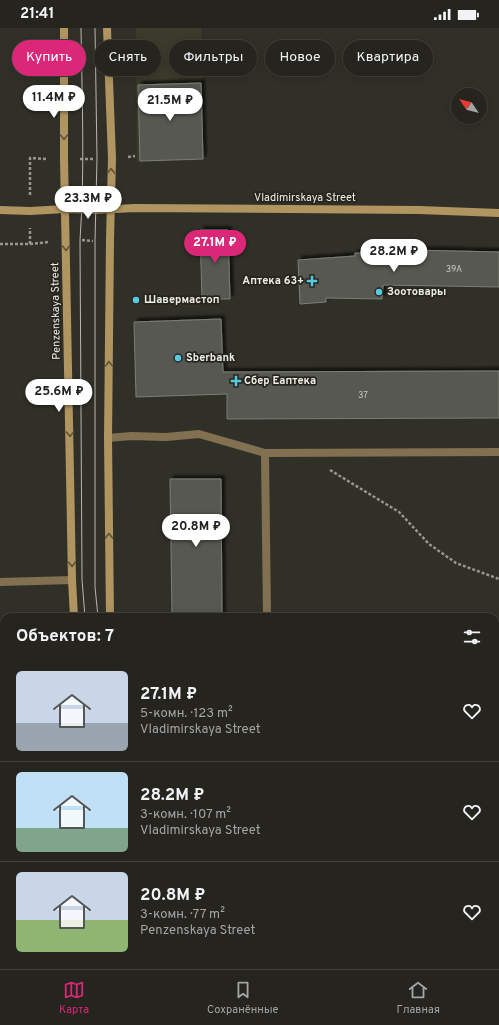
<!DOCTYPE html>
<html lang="ru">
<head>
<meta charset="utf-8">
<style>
  :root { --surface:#25241e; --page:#2d2c27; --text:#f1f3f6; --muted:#a3a4a4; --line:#42413c; --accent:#db2777 }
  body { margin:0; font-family:Overpass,sans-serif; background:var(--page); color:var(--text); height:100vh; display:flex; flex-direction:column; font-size:15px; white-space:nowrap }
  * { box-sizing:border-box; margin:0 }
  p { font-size:13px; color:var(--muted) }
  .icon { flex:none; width:22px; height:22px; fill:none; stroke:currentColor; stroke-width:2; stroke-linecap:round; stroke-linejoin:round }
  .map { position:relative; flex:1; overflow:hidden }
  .sheet { position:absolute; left:0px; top:585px; width:499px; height:356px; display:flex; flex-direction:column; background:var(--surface); border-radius:12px 12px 0 0; box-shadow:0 2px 10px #0003,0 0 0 1px var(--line) }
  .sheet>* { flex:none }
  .hud { position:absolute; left:12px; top:12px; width:475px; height:36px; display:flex; gap:8px }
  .needle { width:26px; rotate:305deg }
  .controls { position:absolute; left:451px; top:60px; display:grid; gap:8px }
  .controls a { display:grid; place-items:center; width:36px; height:36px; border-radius:50%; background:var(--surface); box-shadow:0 2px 10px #0003,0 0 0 1px var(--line); font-size:20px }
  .price { position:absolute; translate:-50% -34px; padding:0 9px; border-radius:14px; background:#fff; color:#222; font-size:13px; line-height:26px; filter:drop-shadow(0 1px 2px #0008) }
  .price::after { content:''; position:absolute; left:50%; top:24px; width:12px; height:9px; margin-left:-6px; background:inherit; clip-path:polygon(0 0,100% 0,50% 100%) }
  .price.current { background:var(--accent); color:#fff }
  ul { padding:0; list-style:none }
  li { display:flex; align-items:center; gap:12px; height:100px; padding:0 16px }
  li+li { border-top:1px solid var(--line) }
  li span { display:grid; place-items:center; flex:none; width:112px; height:80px; border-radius:6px; color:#555 }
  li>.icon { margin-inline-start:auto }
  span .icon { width:48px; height:48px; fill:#fffc; stroke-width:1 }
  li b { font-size:17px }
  h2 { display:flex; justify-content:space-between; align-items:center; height:48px; padding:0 16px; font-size:17px }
  .pill { padding:0 14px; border-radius:18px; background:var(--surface); box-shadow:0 2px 10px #0003,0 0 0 1px var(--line); font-size:14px; line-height:36px }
  .pill.current { background:var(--accent); color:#fff }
  .status { display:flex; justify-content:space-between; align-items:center; height:28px; padding:0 20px; background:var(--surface); direction:ltr }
  .status svg { height:11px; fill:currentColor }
  .menu { display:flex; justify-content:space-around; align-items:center; height:56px; border-top:1px solid var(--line); background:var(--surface); font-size:11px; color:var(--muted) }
  .menu a { display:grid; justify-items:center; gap:2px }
  .menu .current { color:var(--accent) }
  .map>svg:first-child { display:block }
  .built { fill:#3b3a2b }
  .building { fill:#565951; stroke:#7a7f75; filter:url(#shadow) }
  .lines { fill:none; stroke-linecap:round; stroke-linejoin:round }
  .path { stroke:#979790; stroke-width:2.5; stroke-dasharray:3 2; stroke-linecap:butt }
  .lane { stroke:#827151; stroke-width:8 }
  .secondary { stroke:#b19561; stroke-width:8 }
  .tram { stroke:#b8b8b2; stroke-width:1 }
  .oneway { stroke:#5e5239 }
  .poi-dot { fill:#57c9e3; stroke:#27261e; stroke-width:1.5 }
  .labels { text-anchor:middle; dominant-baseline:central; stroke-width:3.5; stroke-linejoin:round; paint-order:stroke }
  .number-label { font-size:9px; fill:#c7c8c2 }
  .street-label { font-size:11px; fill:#edede7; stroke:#27261e }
  .poi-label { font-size:11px; font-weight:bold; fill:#edede7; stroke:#27261e; text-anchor:start }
</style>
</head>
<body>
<div class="status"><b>21:41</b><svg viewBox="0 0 49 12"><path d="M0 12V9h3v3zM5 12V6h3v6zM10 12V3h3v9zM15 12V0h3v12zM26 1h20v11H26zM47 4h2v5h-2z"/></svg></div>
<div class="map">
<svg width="499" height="941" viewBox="0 0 499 941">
  <defs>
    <filter id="shadow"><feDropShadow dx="3.5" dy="-3.5" stdDeviation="1" flood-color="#0009"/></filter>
  </defs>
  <rect width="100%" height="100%" fill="#313028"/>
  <g class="built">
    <path d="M136,0h65l3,132 -67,2z"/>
    <path d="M499,844v97h-143l-3,-4h142v-90z"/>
  </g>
  <g class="building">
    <path d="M201,55l2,76 -63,2 -2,-76z"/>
    <path d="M200,202h28l2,69h-28z"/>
    <path d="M409,222l90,2v35l-116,-2 -1,14 -56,-1v4l-26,2 -2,-44 57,-4v-3l54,1z"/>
    <path d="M221,291l2,53 276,-1v47l-272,1v-25l-91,3 -2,-75z"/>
    <path d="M170,451h51l1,138h-50z"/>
  </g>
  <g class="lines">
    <g class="path">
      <path d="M128,129l7,-1"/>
      <path d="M80,131h15"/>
      <path d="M30,167v-37l17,1"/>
      <path d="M82,212l11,1"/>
      <path d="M0,216h30l19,-2"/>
      <path d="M30,216v-16"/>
      <path d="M330,442l69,42 30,32 27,19 43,16"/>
      <path d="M495,802h4"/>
    </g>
    <g class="lane">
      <path d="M108,410l23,-2 35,1 33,-3 66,19 234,-1"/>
      <path d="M265,425l2,164"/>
      <path d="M0,554l72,-2"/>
      <path d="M495,877l4,-3"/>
      <path d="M466,941v-4"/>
    </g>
    <g class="secondary">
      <path d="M64,0v131l8,421 2,37"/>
      <path d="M107,0l5,130 -2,82 -2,198 2,179"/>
      <path d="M0,182l30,1 35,-2 31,1 39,-2 284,2 80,3"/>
      <path d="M225,937l3,4"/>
      <path d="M281,937l2,4"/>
    </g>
    <g class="tram">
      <path d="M81,0c1,71 4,142 -1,212l2,340 3,37"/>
      <path d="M95,0l2,130 -2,83v346l3,30"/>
      <path d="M253,937l2,4"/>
      <path d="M269,937l3,4"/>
    </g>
  </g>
  <defs><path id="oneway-chevron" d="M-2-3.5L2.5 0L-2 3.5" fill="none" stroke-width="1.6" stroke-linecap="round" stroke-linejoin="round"/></defs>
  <g class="oneway">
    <use href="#oneway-chevron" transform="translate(64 109) rotate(90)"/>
    <use href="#oneway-chevron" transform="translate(111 143) rotate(-89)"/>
    <use href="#oneway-chevron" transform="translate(66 220) rotate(89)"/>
    <use href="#oneway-chevron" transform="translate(109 336) rotate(-90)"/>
    <use href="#oneway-chevron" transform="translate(70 406) rotate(89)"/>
    <use href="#oneway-chevron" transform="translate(109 508) rotate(-91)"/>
    <use href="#oneway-chevron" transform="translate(72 536) rotate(89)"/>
  </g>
  <g class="poi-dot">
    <path d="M310 247h4v4h4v4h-4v4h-4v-4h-4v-4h4z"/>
    <circle cx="379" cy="264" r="4"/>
    <circle cx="136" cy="272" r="4"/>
    <circle cx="178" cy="330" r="4"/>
    <path d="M234 347h4v4h4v4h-4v4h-4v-4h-4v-4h4z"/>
  </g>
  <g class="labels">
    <g class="number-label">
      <text x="454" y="241">39А</text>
      <text x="363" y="367">37</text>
    </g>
    <g class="street-label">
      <text x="305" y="170">Vladimirskaya Street</text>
      <text transform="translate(56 283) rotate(-91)">Penzenskaya Street</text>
    </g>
    <g class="poi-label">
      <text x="304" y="253" text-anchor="end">Аптека 63+</text>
      <text x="387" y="264">Зоотовары</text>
      <text x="144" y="272">Шавермастоп</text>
      <text x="186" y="330">Sberbank</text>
      <text x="244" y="353">Сбер Еаптека</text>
    </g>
  </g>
</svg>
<div class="controls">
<a><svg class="needle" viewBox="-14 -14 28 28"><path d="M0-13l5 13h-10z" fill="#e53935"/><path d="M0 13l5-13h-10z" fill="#a3a4a4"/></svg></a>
</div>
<b class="price" style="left:54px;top:91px">11.4M ₽</b>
<b class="price" style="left:170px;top:94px">21.5M ₽</b>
<b class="price" style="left:88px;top:192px">23.3M ₽</b>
<b class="price current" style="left:215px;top:236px">27.1M ₽</b>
<b class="price" style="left:394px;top:245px">28.2M ₽</b>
<b class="price" style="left:59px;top:385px">25.6M ₽</b>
<b class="price" style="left:196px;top:520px">20.8M ₽</b>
<div class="hud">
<a class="pill current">Купить</a>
<a class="pill">Снять</a>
<a class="pill">Фильтры</a>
<a class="pill">Новое</a>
<a class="pill">Квартира</a>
</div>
<section class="sheet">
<h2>Объектов: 7<svg class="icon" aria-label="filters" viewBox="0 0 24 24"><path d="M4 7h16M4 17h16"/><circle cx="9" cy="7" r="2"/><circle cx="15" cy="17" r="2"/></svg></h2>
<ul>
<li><span style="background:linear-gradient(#c9d6e8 65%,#9aa5b1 0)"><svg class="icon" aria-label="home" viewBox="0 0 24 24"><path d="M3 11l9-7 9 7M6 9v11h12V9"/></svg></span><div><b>27.1M ₽</b><p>5-комн. · 123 m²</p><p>Vladimirskaya Street</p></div><svg class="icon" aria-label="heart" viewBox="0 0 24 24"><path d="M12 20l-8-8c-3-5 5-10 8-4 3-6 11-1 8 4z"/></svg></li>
<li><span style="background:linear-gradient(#bfe0f5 70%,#7fa58c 0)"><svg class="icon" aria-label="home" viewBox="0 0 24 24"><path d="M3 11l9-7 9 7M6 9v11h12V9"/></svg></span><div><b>28.2M ₽</b><p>3-комн. · 107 m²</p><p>Vladimirskaya Street</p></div><svg class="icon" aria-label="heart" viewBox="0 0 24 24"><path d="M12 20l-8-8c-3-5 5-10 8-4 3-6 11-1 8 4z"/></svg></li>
<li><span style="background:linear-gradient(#c9d6e8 60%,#8fb573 0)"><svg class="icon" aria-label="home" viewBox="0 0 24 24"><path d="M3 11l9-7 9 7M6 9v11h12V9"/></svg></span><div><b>20.8M ₽</b><p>3-комн. · 77 m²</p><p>Penzenskaya Street</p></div><svg class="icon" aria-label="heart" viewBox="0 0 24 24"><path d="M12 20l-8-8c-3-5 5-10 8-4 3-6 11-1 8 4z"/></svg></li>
</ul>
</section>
</div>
<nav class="menu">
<a class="current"><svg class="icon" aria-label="map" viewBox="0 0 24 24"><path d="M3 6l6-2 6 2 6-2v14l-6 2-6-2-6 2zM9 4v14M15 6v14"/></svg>Карта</a>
<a><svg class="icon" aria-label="saved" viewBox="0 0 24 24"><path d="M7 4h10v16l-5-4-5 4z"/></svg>Сохранённые</a>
<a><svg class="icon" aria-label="home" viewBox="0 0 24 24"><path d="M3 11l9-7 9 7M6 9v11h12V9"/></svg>Главная</a>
</nav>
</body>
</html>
